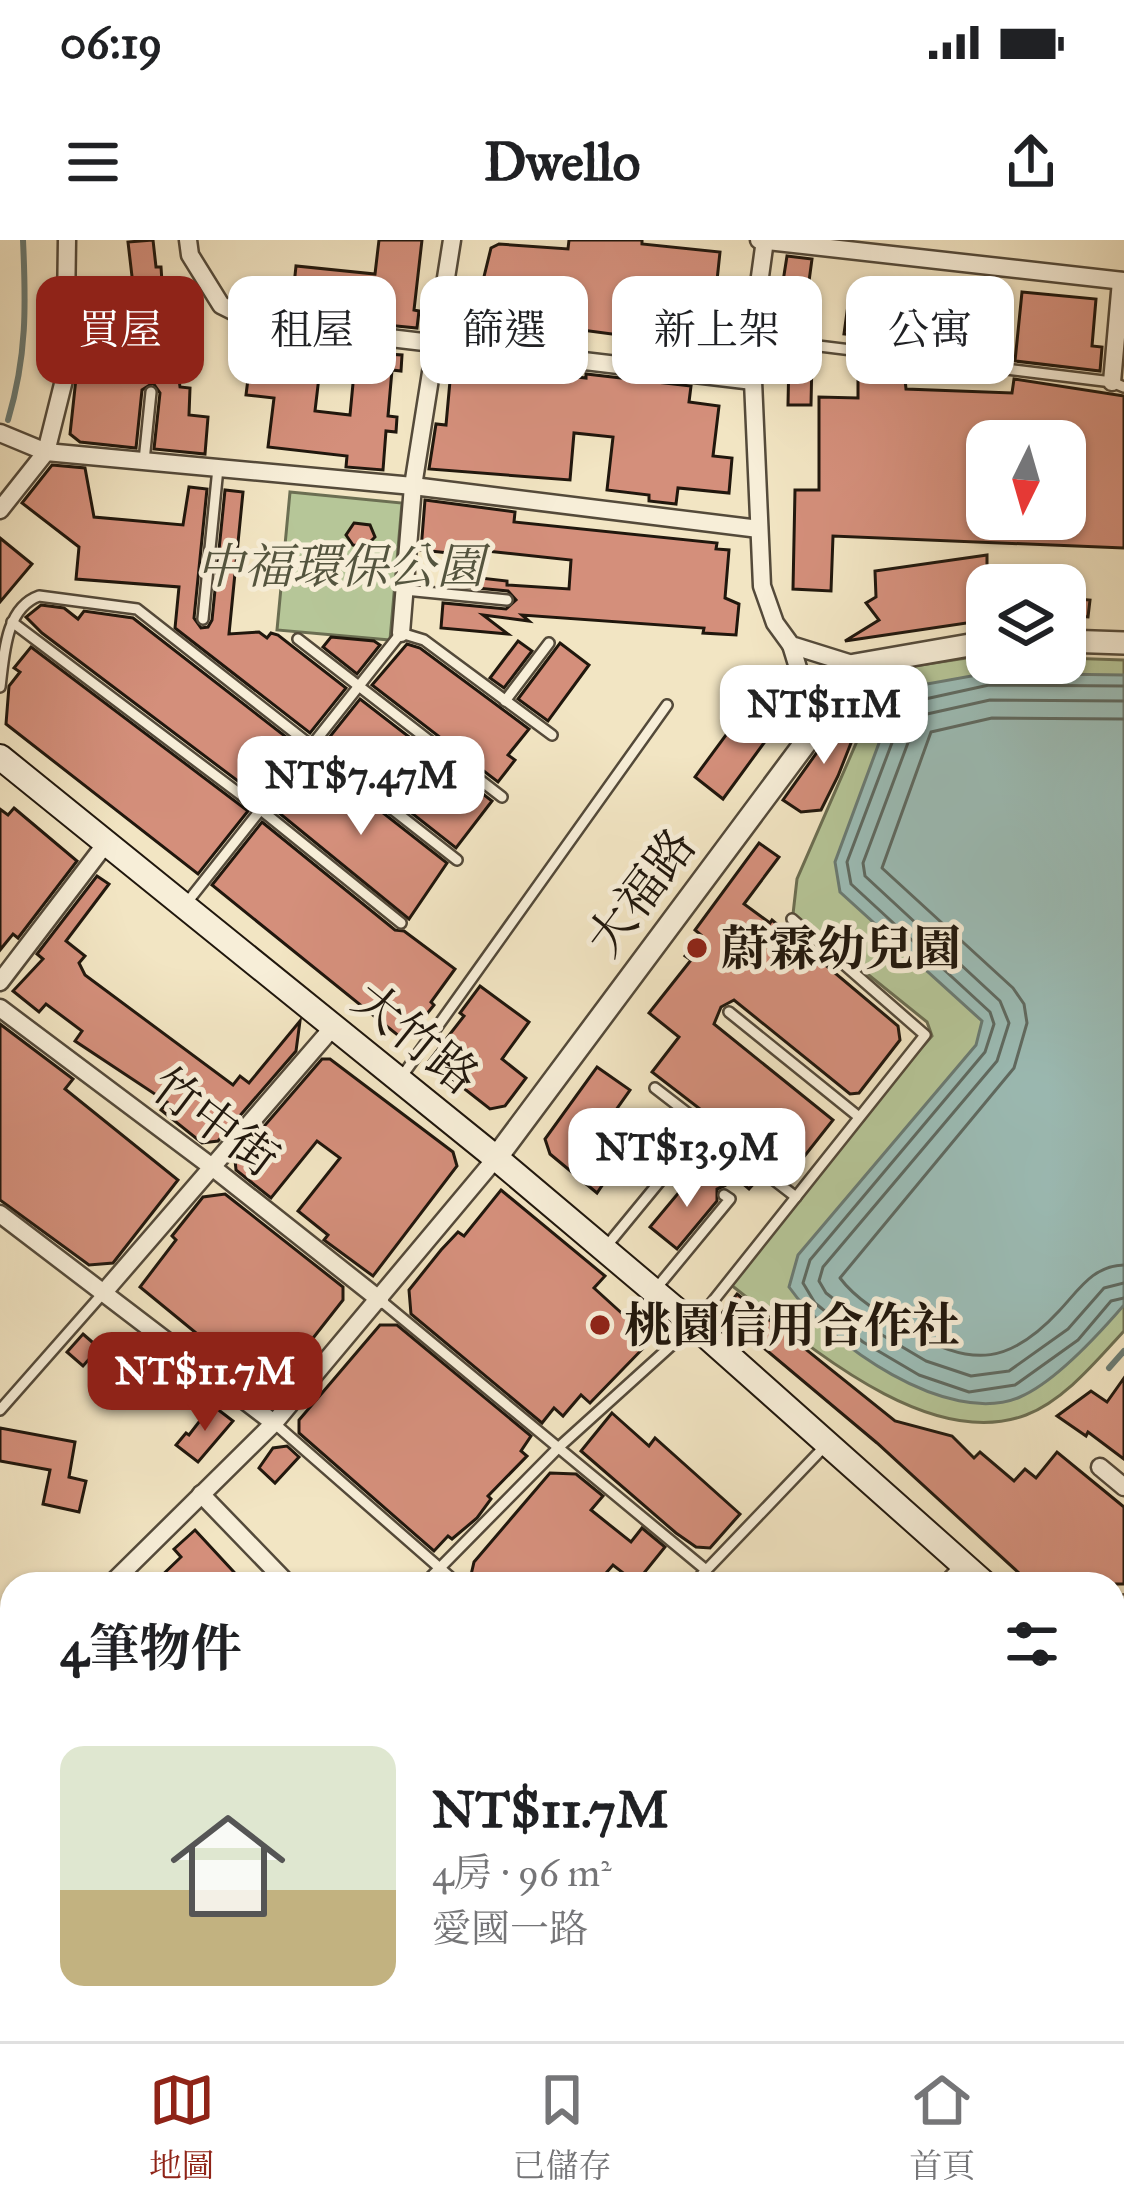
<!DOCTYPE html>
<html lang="zh-TW">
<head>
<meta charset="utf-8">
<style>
  :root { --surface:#fff; --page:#f6f6f6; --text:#202124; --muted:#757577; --line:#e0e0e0; --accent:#8f2418 }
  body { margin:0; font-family:"IM FELL Great Primer","Noto Serif TC",serif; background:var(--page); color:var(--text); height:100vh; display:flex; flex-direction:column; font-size:45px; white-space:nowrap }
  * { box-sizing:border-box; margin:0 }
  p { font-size:39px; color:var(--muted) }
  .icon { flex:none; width:66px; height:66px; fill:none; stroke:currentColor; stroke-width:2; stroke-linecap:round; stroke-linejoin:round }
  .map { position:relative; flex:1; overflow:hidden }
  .side { position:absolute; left:0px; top:1332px; width:1125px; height:471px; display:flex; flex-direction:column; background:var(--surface); border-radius:36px 36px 0 0; box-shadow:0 3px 9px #0004 }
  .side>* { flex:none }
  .hud { position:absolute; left:36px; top:36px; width:1053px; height:108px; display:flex; gap:24px }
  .needle { width:78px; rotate:185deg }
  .fabs { position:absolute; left:966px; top:180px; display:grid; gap:24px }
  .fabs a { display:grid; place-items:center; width:120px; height:120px; border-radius:24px; background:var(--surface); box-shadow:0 3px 9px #0004; font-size:60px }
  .price { position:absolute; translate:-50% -102px; padding:0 27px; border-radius:24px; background:#fff; color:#222; font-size:39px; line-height:78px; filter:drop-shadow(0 3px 6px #0008) }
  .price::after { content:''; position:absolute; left:50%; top:72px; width:36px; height:27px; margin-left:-18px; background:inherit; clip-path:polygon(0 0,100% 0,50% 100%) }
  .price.active { background:var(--accent); color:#fff }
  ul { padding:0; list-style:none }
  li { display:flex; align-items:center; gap:36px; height:300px; padding:0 60px }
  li+li { border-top:3px solid var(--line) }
  li span { display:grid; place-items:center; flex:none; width:336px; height:240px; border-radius:24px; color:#555 }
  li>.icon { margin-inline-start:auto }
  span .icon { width:144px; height:144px; fill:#fffc; stroke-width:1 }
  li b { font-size:51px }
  h2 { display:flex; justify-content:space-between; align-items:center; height:144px; padding:0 60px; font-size:51px }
  .pill { padding:0 42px; border-radius:24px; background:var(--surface); box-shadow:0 3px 9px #0004; font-size:42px; line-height:108px }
  .pill.active { background:var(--accent); color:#fff }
  .status { display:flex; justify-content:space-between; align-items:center; height:84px; padding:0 60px; background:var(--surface); direction:ltr }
  .status svg { height:33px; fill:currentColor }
  header { display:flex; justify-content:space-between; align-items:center; height:156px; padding:0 60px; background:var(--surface); font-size:54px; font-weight:800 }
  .menu { display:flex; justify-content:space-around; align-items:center; height:168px; border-top:3px solid var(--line); background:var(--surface); font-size:33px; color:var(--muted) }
  .menu a { display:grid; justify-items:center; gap:6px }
  .menu .active { color:var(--accent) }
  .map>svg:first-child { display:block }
  .green { fill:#b6c698; stroke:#6b6e52; stroke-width:3 }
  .water { fill:#9cbeb8; stroke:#6a7b74; stroke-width:3 }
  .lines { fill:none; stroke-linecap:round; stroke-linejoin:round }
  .shore { stroke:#5e6a62; stroke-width:3 }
  .stream { stroke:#6a7b74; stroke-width:6 }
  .building { fill:#d48f7b; stroke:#20170d; stroke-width:3; fill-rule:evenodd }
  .service-casing { stroke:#544a3a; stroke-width:14 }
  .minor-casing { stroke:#544a3a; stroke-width:21 }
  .tertiary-casing { stroke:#544a3a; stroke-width:26 }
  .secondary-casing { stroke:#20170d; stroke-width:28 }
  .service { stroke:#f7eed8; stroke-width:9 }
  .minor { stroke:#f7eed8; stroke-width:16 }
  .tertiary { stroke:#f7eed8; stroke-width:21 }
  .secondary { stroke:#f7eed8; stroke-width:24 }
  .poi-dot { fill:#8f2418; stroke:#f7eed8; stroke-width:4.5 }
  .labels { text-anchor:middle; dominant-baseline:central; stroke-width:10; stroke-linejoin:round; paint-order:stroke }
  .park-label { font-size:48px; font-style:italic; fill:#54543e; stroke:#f7eed8 }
  .street-label { font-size:48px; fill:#20170d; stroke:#f7eed8 }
  .poi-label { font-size:48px; font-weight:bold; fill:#20170d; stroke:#f7eed8; text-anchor:start }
</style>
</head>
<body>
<div class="status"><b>06:19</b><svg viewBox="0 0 49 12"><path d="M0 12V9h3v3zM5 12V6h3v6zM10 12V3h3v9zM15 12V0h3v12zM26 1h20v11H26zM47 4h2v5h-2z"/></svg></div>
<header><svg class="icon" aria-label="menu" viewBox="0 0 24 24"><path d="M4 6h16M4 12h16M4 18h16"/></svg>Dwello<svg class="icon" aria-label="share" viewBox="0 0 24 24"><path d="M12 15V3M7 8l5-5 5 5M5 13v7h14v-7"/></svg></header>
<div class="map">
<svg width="1124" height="1801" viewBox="0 0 1124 1801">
  <rect width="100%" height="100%" fill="#f2e5c3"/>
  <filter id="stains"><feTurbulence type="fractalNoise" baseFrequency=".00167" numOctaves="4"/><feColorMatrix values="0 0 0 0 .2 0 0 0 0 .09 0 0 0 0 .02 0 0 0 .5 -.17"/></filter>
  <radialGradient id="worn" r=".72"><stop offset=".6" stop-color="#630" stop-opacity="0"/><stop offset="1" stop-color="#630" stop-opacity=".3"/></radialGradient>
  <g class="green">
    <path d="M290,252l112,11 -12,137 -113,-10z"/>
    <path d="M986,415l1,8h78v-5l59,2v671c-27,29 -59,69 -98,84 -101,38 -226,-77 -300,-134l79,-101 127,-144 -5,-14 -134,-108 4,-35 91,-209z"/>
    <path d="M1113,1790l11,11h-124l6,-10z"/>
  </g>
  <path class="water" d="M988,433l136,2v630c-25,29 -69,77 -104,92 -72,31 -192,-54 -231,-110l9,-32 178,-210 6,-24 -142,-129 -5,-30 64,-173z"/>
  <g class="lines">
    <g class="shore">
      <path d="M1124,446l-135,-1 -82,18 -60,159 4,22 139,128 4,12 -9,28 -175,208 -7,23 12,20 48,39 56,33 50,17 46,-7 63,-45 33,-39 13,-3"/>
      <path d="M1124,461l-134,-1 -72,16 -55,147 2,13 135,125 9,22 -12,38 -174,206 -4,14 7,12 46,36 54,32 45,15 38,-5 59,-42 36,-41 20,-5"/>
      <path d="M1124,479l-132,-1 -61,14 -49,136 131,120 11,16 3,19 -13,45 -174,210c17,23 48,40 73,55 60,35 98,30 146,-22 20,-21 33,-45 65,-46"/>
    </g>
    <g class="stream">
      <path d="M8,180c19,-64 18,-115 15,-180"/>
      <path d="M1109,1128l15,-17"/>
    </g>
  </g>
  <g class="building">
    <path d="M153,0l3,27h5l1,15 4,-1 14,106 10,1 -1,27 19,2 -3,37 -51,-5 6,-56 -7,-10 -11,7 -6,58 -56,-6 -10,-8 12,-111 56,5 -10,-86z"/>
    <path d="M379,0h43l-8,70 5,1 -2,17 -31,-3 1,-11 -95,-10 4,-38 79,8z"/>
    <path d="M569,0h73v4l78,8 -10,95 -151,-20 1,-10 -73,-11 -7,-13 11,-45 8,-4 69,5z"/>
    <path d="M787,16l25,3 -7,52 -26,-4z"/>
    <path d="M1022,52l74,7 -4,47 10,1 -2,24 -85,-10z"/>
    <path d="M848,65l59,6 -3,29 -60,-6z"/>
    <path d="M936,76l48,6 -3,29 -48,-6z"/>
    <path d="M252,107l69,13 -6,51 35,4 6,-63 46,3 -1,16 -9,-1 -4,46 9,1 -1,15 -10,-1 -3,39 -37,-3 1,-11 -79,-9 6,-49 -28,-3z"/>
    <path d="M789,117l23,1 -1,47h-23z"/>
    <path d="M473,121l76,9v4l37,4v-4l105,12 -2,16 30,4 -6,50 19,2 -3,35 -51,-5 -2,16 -27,-3v-6l-42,-5 6,-53 -39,-4 -4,47 -141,-11 7,-45 10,1 5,-55 21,2z"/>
    <path d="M858,135l47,4 1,10 106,4 2,-14 110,17v152l-291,-12 -2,55 -38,-2 2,-99h24v-93l39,1zM987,201h78v78h-78z"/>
    <path d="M52,225l33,3 9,49 89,8 6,-38 18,2 -13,129 7,10 7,-1 4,-7 13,-130 18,2 -14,142 30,-2 8,6 4,-5 7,2 68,53 -36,45 -135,-105 4,-41 -103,-8 3,-32 -57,-44z"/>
    <path d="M425,260l90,12 -1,10 203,21 -1,6 13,1 -4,48 14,6 -3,31 -33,-2 1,-5 -182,-13 7,6 -46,-6 25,19 -67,-6 2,-25 63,6 10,-9 -8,-9 -64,-6 1,-11 62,7v4l62,4 2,-29 -113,-12v6l-37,-4z"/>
    <path d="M354,283l16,2 5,12 -9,9 -13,-1 -7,-10z"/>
    <path d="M0,298l32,26 -32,38z"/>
    <path d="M987,315v65l-142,21 34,-21 -13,-17 10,-6 -1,-26z"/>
    <path d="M1065,358l25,2 -2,17 -23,-2z"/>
    <path d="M41,365l23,3 14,11 6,-8 49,7 166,129 -40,50 -217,-164 -16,-16z"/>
    <path d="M331,397l43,4 6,4 -23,29 -34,-27z"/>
    <path d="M518,401l14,10 -28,37 -14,-10z"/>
    <path d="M560,403l29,22 -41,56 -30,-22z"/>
    <path d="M407,404l13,4 109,81 -21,26 7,5 -17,22 -126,-97z"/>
    <path d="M31,407l217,164 -50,63 -192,-150 3,-38 11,-14 -6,-4z"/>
    <path d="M360,459l132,102 -36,47 -132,-104z"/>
    <path d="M751,461l29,20 -57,78 -28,-22z"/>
    <path d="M850,466l12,9 -24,61 -17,34 -20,2 -18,-12z"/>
    <path d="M313,518l134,105 -38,56 -136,-111z"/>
    <path d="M14,568l63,53 -59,77 -5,-4 -13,16v-141l8,6z"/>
    <path d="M262,582l133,108 9,1 51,38 -24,33 3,3 -29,36 -193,-156z"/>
    <path d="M759,603l20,14 -35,47 26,19 2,-3 126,106 2,14 -41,53 -9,1 -116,-94 -13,7 -7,17 119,96 -45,57 -136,-105 27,-35 -30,-24 42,-53 -6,-4 16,-21 -6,-5z"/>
    <path d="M97,636l12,8 -43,57 19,15 -6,7 6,12 148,110 7,-9 9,7 51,-62 -4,30 -78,90 -16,2 -41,-33 6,-8 -92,-61 7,-10 -36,-27 -7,8 -26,-21 30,-32 -6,-5z"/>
    <path d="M480,746l49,36 -27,37 24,19 -21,28 -15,3 -61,-48 35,-45 -4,-3z"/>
    <path d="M0,784l73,55 -8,10 113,91 -65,83 -24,2 -89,-65z"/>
    <path d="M322,819h8l123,93 4,14 -84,110 -49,-36 4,-5 -30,-24 42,-53 -23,-17 -46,57 -35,-28 -1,-10z"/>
    <path d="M597,827l33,23 -38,54 26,18 -21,31 -47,-39 -5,-15z"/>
    <path d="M735,922l23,17 -9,10 -21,-18z"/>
    <path d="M705,930l19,16 -7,3v12l-40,48 -27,-22 40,-48 10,1z"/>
    <path d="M501,950l104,86 -11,12 44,40 10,-10 8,7v10l-66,68 -9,-8 -18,21 -9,-8 -12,15 -131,-109 -2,-24 32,-40 17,-18 6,4z"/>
    <path d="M225,954l118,93v13l-70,89 -20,2 -58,-46 6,-8 -61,-50 36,-47 -4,-4 31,-39z"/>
    <path d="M737,1054l158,127 57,15 22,22 6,-6 34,29 11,-12 11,9 21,-26 67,55v77h-93l-154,-141 -155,-130z"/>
    <path d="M380,1085h17l134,111 -10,15 6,5 -39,40 3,3 -14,19 -25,21 -4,-3 -14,15 -135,-118v-13z"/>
    <path d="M83,1094l16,14 -16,18 -16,-14z"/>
    <path d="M1124,1138v81l-36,-27 -2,4 -29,-20 34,-25 16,11z"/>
    <path d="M212,1165l21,16 -35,41 -22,-17 10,-12 3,2z"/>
    <path d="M612,1173l37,33 6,-8 85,76 -30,34 -14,-1 -20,-14 -95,-82z"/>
    <path d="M0,1188l75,14 -6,35 17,4 -7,31 -36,-8 7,-34 -50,-9z"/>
    <path d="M287,1206l12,11 -24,26 -16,-15 14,-20z"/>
    <path d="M550,1233l26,1 27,22 -12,14 40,32 11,-14 23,19 -29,36 -23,-18 -13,15 -7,-6 -9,10h-105l-8,-9 3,-13z"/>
    <path d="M195,1290l50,54h-92l28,-27 -7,-8z"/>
  </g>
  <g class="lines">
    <defs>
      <g id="service">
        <path d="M754,98l358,44 12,5"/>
        <path d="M144,221l7,-69"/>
        <path d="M405,350l102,10"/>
        <path d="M203,379l15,-151"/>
        <path d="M12,382l249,188 140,113"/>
        <path d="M298,399l204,158"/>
        <path d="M0,447c4,-31 5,-79 39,-91l98,13 320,251"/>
        <path d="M505,461l44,-58"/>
        <path d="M185,665l216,-272 23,7 128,95"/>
        <path d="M729,772l130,105"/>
        <path d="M400,839l267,-374"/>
        <path d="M655,848l141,109"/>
        <path d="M605,1008l74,-90 17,14"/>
        <path d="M654,1051l76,-92 -6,-4"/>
        <path d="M380,1060l326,270"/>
        <path d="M0,1170l105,-119"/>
        <path d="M274,1183l184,161"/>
        <path d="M424,1344l134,-136 136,-123 231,-290 -133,-116"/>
        <path d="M693,1344l133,-139"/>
        <path d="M942,1344l17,-18"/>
        <path d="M1113,1372l11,-12"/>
        <path d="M0,1602l12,-7"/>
        <path d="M344,1791l7,10"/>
        <path d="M596,1791l5,10"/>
        <path d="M748,1791l6,10"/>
        <path d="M21,1800l15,-9"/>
        <path d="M227,1801l13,-10"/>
        <path d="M461,1801l17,-10"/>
      </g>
      <g id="minor">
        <path d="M188,0l2,15 31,50 34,17 498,59"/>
        <path d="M759,0l365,41"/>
        <path d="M765,0l-10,73 -2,68 9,205 13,37 16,22 64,20"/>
        <path d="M1112,142l9,-101"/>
        <path d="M0,193l46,19 367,34 346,43"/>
        <path d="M0,270l46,-58 19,-76 2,-136"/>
        <path d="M401,393l12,-147 39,-246"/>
        <path d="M791,405l12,39 6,54"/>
        <path d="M0,742l107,-140"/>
        <path d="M0,768l212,159 168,133"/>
        <path d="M0,974l274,209"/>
        <path d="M105,1051l229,-265"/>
        <path d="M1100,1227l24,20"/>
        <path d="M201,1254l87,90"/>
        <path d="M111,1344l163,-161 222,-265"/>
        <path d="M0,1445l12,-10"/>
        <path d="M0,1549l12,20"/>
        <path d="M151,1791l7,10"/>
      </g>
      <g id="tertiary">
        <path d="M1065,401l59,2"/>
        <path d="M496,918l313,-420 46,-73 132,-23"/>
        <path d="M1113,1560l11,-7"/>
        <path d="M715,1801l16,-10"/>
      </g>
      <g id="secondary">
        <path d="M0,517l496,401 198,167 291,259"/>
        <path d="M1113,1456l11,11"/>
      </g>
    </defs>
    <use href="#service" class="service-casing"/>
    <use href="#minor" class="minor-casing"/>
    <use href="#tertiary" class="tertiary-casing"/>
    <use href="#secondary" class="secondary-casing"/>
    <use href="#service" class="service"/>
    <use href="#minor" class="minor"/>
    <use href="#tertiary" class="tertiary"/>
    <use href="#secondary" class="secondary"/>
  </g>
  <g class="poi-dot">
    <circle cx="697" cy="708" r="12"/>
    <circle cx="600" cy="1085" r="12"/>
  </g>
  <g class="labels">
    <g class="park-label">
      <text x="340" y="326">中福環保公園</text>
    </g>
    <g class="street-label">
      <text transform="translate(641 652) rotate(-53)">大福路</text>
      <text transform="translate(416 798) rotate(39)">大竹路</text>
      <text transform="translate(215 882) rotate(37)">竹中街</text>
    </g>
    <g class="poi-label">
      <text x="721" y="708">蔚霖幼兒園</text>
      <text x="624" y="1085">桃園信用合作社</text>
    </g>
  </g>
  <rect width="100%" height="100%" filter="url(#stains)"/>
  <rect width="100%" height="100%" fill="url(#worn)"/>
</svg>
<div class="fabs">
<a><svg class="needle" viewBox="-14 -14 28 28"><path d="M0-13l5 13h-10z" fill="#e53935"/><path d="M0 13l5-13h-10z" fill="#757577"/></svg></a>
<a><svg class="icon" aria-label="layers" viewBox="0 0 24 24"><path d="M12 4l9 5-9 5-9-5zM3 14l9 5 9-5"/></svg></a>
</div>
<b class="price" style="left:824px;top:527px">NT$11M</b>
<b class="price" style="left:361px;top:598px">NT$7.47M</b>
<b class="price" style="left:687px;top:970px">NT$13.9M</b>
<b class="price active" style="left:205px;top:1194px">NT$11.7M</b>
<div class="hud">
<a class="pill active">買屋</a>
<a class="pill">租屋</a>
<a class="pill">篩選</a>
<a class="pill">新上架</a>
<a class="pill">公寓</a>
</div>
<section class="side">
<h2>4筆物件<svg class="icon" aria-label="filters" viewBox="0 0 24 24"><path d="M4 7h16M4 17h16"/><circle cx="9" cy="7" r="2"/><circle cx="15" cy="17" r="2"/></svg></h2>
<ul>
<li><span style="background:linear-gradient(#dfe7d0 60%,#c2b280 0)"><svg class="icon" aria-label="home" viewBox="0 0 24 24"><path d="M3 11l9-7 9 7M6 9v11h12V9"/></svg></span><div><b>NT$11.7M</b><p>4房 · 96 m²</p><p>愛國一路</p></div></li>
</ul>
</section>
</div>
<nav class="menu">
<a class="active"><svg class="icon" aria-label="map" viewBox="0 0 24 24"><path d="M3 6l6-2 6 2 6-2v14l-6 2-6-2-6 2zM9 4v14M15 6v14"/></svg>地圖</a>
<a><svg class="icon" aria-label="saved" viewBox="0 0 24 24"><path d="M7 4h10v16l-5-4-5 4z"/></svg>已儲存</a>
<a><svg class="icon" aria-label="home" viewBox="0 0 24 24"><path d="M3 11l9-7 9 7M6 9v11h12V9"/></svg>首頁</a>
</nav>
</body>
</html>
